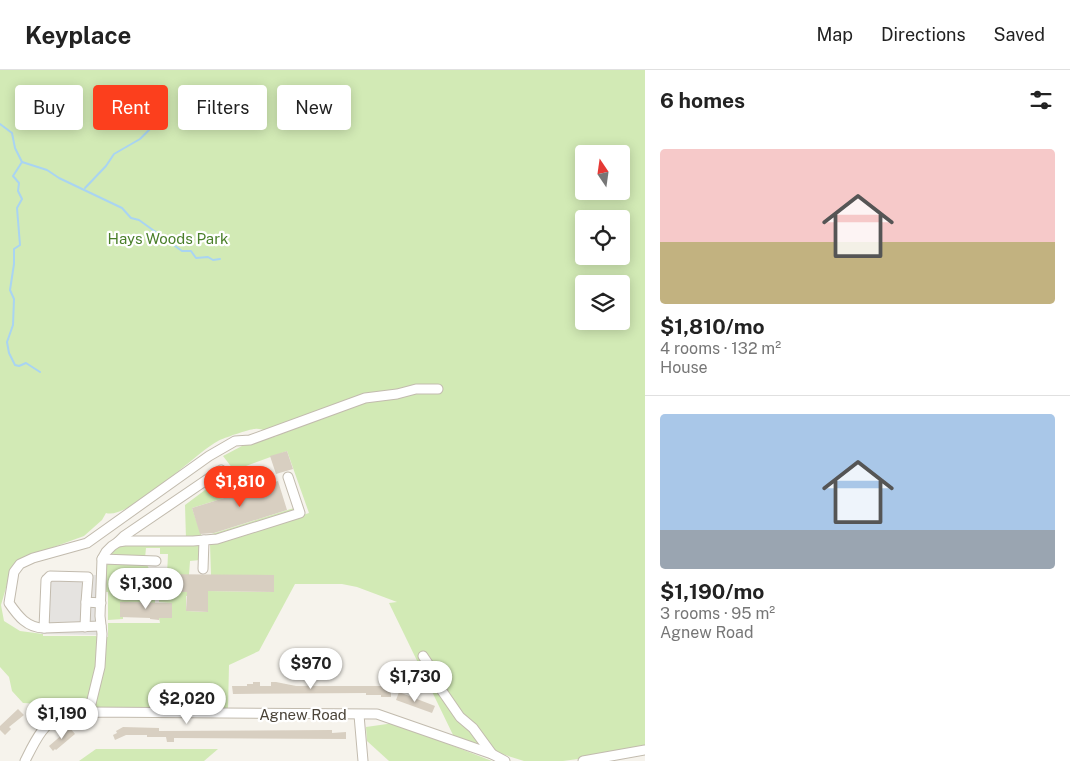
<!DOCTYPE html>
<html lang="en">
<head>
<meta charset="utf-8">
<style>
  :root { --surface:#fff; --page:#f6f6f6; --text:#222; --muted:#767676; --line:#e0e0e0; --accent:#fc3f1d }
  body { margin:0; font-family:"Public Sans",sans-serif; background:var(--page); color:var(--text); height:100vh; display:flex; flex-direction:column; font-size:19px; white-space:nowrap }
  * { box-sizing:border-box; margin:0 }
  p { font-size:16px; color:var(--muted) }
  .icon { flex:none; width:28px; height:28px; fill:none; stroke:currentColor; stroke-width:2; stroke-linecap:round; stroke-linejoin:round }
  .map { position:relative; flex:1; overflow:hidden }
  .details { display:flex; flex-direction:column; background:var(--surface); width:425px }
  .details>* { flex:none }
  .guide { position:absolute; left:15px; top:15px; width:475px; height:45px; display:flex; gap:10px }
  .needle { width:32px; rotate:347deg }
  .fabs { position:absolute; left:575px; top:75px; display:grid; gap:10px }
  .fabs a { display:grid; place-items:center; width:55px; height:55px; border-radius:5px; background:var(--surface); box-shadow:0 2px 12px #0003; font-size:25px }
  .price { position:absolute; translate:-50% -42px; padding:0 11px; border-radius:18px; background:#fff; color:#222; font-size:16px; line-height:32px; filter:drop-shadow(0 1px 2px #0008) }
  .price::after { content:''; position:absolute; left:50%; top:30px; width:15px; height:11px; margin-left:-8px; background:inherit; clip-path:polygon(0 0,100% 0,50% 100%) }
  .price.active { background:var(--accent); color:#fff }
  ul { padding:0; list-style:none }
  li { display:grid; align-content:center; gap:10px; height:265px; padding:0 15px }
  li+li { border-top:1px solid var(--line) }
  li span { display:grid; place-items:center; height:155px; border-radius:5px; color:#555 }
  li>.icon { margin-inline-start:auto }
  span .icon { width:90px; height:90px; fill:#fffc; stroke-width:1 }
  li b { font-size:21px }
  h2 { display:flex; justify-content:space-between; align-items:center; height:60px; padding:0 15px; font-size:21px }
  .tag { padding:0 18px; border-radius:5px; background:var(--surface); box-shadow:0 2px 12px #0003; font-size:18px; line-height:45px }
  .tag.active { background:var(--accent); color:#fff }
  header { display:flex; align-items:center; gap:30px; box-sizing:border-box; height:70px; padding:0 25px; background:var(--surface); border-bottom:1px solid var(--line) }
  header strong { font-size:24px }
  nav { display:flex; gap:28px; margin-inline-start:auto; font-size:18px }
  main { display:flex; flex:1; min-height:0 }
  .map>svg:first-child { display:block }
  .green { fill:#d2eab5; fill-rule:evenodd }
  .parking { fill:#e5e3e0 }
  .lines { fill:none; stroke-linecap:round; stroke-linejoin:round }
  .stream { stroke:#a9d4f2; stroke-width:2 }
  .building { fill:#d8cfc1 }
  .minor-casing { stroke:#c2bbae; stroke-width:11 }
  .minor { stroke:#fff; stroke-width:9 }
  .labels { text-anchor:middle; dominant-baseline:central; stroke-width:4.5; stroke-linejoin:round; paint-order:stroke }
  .park-label { font-size:15px; fill:#4a7f2a; stroke:#fff }
  .street-label { font-size:15px; fill:#4b4439; stroke:#fff }
</style>
</head>
<body>
<header>
<strong>Keyplace</strong>
<nav><a>Map</a><a>Directions</a><a>Saved</a></nav>
</header>
<main>
<div class="map">
<svg width="645" height="691" viewBox="0 0 645 691">
  <rect width="100%" height="100%" fill="#f6f3ec"/>
  <g class="green">
    <path d="M0,0h645v680l-82,11h-39l-69,-22 -66,-136 8,-1 -40,-15 -15,-3h-47l-36,67 -30,14 -1,44 -132,-1 -1,-4 10,-67h3v-14h52l-1,-5h13v-15l-13,-1v-11l30,1v4h-3v15l22,1v-21l66,1 -63,-17 -1,-31 10,-2 89,-29 -22,-62 -41,15 6,17 -4,3 -12,4 1,4 -45,14 10,29 92,-29 1,1 -2,4 -69,22 -38,4 -1,-34 48,-36 -10,-13 19,-10 35,-10c-5,-3 -16,-8 -22,-7 -6,0 -31,9 -37,12 -23,12 -88,79 -112,72l-4,7 -18,16 -66,24 -10,21 -7,24 3,16 16,10 23,3v2h53l2,2 -1,24 -11,45 -16,3 -20,9 -4,-8 -2,-11v4l-21,-1 -11,-12 -3,-14 -9,-10zM584,84h37v37h-37zM584,149h37v37h-37zM584,214h37v37h-37z"/>
    <path d="M197,474l3,1v15l-10,1 -1,14h-22l1,-21h-8v-6h-14l-1,10 -34,-2v-3l3,-5 10,-3z"/>
    <path d="M110,493l35,1c5,3 4,6 4,11h-14v16h20v12l-35,-1v15h3v2l-15,1v-28h-4l1,-26z"/>
    <path d="M394,653l98,38h-103l-22,-20 -1,-14z"/>
    <path d="M96,679h122l-14,12h-125z"/>
  </g>
  <path class="parking" d="M42,505h56l-1,60 -56,-1z"/>
  <g class="lines">
    <g class="stream">
      <path d="M0,54l12,9 3,15 7,14 25,8 12,8 63,30 9,10 8,2 43,31h9l5,7 12,-1 5,3 7,-1"/>
      <path d="M22,92l-9,14 6,7 -1,8 4,8 -5,9 3,37 -6,4v15l-4,26 4,9 -1,26 -6,17 2,11 6,12 4,1 7,-3 14,9"/>
      <path d="M85,118l21,-22 8,-12 26,-15 24,-24"/>
    </g>
  </g>
  <g class="building">
    <path d="M287,381l6,18 -17,5 -6,-18z"/>
    <path d="M278,411l9,29 -73,23 -14,1 -8,-26 45,-14 -2,-4 13,-4 2,4z"/>
    <path d="M135,504l139,1v17l-66,-1v21l-22,-1 1,-19 -52,-1z"/>
    <path d="M120,532l52,1v15h-13v2l-9,-1v-1l-30,-1z"/>
    <path d="M253,612h7v4h11v-4h5l20,4h85v-3h7v5h3v9h-10v-2h-15v-2l-133,1 -1,-8h15v-2h6z"/>
    <path d="M399,622l36,14 -3,7 -36,-13z"/>
    <path d="M18,639l6,6 -15,12 2,2 -6,6 -5,-5v-4z"/>
    <path d="M123,657l36,1v3l173,-1v3l14,-1v7l-172,-1v4h-7l-1,-5h-19v-2h-21l-11,5 -2,-5 4,-2 -1,-2z"/>
    <path d="M70,658l5,6 -19,16 -1,-1 -2,2 -4,-5z"/>
  </g>
  <g class="lines">
    <defs>
      <g id="minor">
        <path d="M118,472l6,-6 97,-66"/>
        <path d="M102,489l54,2"/>
        <path d="M203,499l1,-29"/>
        <path d="M101,533l-15,-1 2,-25 -38,-1 -4,4 -2,48 57,-2"/>
        <path d="M85,557l1,-25"/>
        <path d="M44,558c-17,0 -26,-12 -35,-25l5,-31 6,-8 13,-6 54,-15 122,-87 26,-15 15,-1 115,-42 32,-4 19,-5h22"/>
        <path d="M423,586l12,18 5,14 20,29 13,11 19,26"/>
        <path d="M89,642l11,-45 2,-33 -2,-18 2,-57 4,-7 6,-6 6,-4 7,-1h68l24,-2 83,-26 -12,-36"/>
        <path d="M359,645l4,46"/>
        <path d="M25,691c9,-18 19,-41 40,-47 8,-2 17,-1 24,-2l288,2 115,40 13,7"/>
        <path d="M583,691l62,-11"/>
      </g>
    </defs>
    <use href="#minor" class="minor-casing"/>
    <use href="#minor" class="minor"/>
  </g>
  <g class="labels">
    <g class="park-label">
      <text x="168" y="168">Hays Woods Park</text>
    </g>
    <g class="street-label">
      <text x="303" y="644">Agnew Road</text>
    </g>
  </g>
</svg>
<div class="fabs">
<a><svg class="needle" viewBox="-14 -14 28 28"><path d="M0-13l5 13h-10z" fill="#e53935"/><path d="M0 13l5-13h-10z" fill="#767676"/></svg></a>
<a><svg class="icon" aria-label="locate" viewBox="0 0 24 24"><circle cx="12" cy="12" r="6"/><path d="M12 2v4M12 18v4M2 12h4M18 12h4"/></svg></a>
<a><svg class="icon" aria-label="layers" viewBox="0 0 24 24"><path d="M12 4l9 5-9 5-9-5zM3 14l9 5 9-5"/></svg></a>
</div>
<b class="price active" style="left:240px;top:438px">$1,810</b>
<b class="price" style="left:146px;top:540px">$1,300</b>
<b class="price" style="left:311px;top:620px">$970</b>
<b class="price" style="left:415px;top:633px">$1,730</b>
<b class="price" style="left:187px;top:655px">$2,020</b>
<b class="price" style="left:62px;top:670px">$1,190</b>
<div class="guide">
<a class="tag">Buy</a>
<a class="tag active">Rent</a>
<a class="tag">Filters</a>
<a class="tag">New</a>
</div>
</div>
<section class="details">
<h2>6 homes<svg class="icon" aria-label="filters" viewBox="0 0 24 24"><path d="M4 7h16M4 17h16"/><circle cx="9" cy="7" r="2"/><circle cx="15" cy="17" r="2"/></svg></h2>
<ul>
<li><span style="background:linear-gradient(#f6c9c9 60%,#c2b280 0)"><svg class="icon" aria-label="home" viewBox="0 0 24 24"><path d="M3 11l9-7 9 7M6 9v11h12V9"/></svg></span><div><b>$1,810/mo</b><p>4 rooms · 132 m²</p><p>House</p></div></li>
<li><span style="background:linear-gradient(#a9c7e8 75%,#9aa5b1 0)"><svg class="icon" aria-label="home" viewBox="0 0 24 24"><path d="M3 11l9-7 9 7M6 9v11h12V9"/></svg></span><div><b>$1,190/mo</b><p>3 rooms · 95 m²</p><p>Agnew Road</p></div></li>
</ul>
</section>
</main>
</body>
</html>
